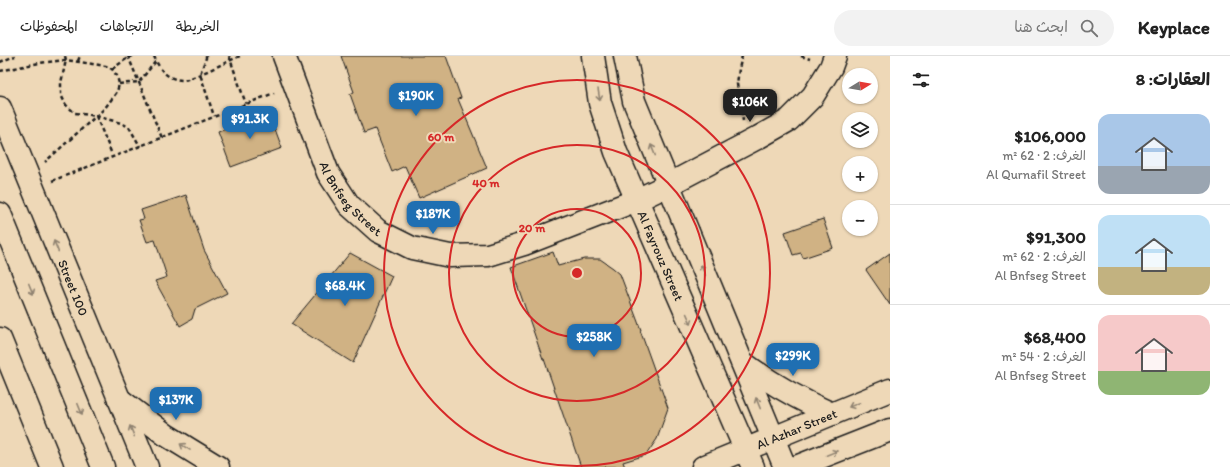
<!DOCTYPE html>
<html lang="ar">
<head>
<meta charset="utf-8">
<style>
  :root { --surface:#fff; --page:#f2f2f2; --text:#222; --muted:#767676; --line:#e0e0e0; --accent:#1f6fb2 }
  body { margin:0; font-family:Itim,"Playpen Sans Arabic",sans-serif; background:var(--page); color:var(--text); direction:rtl; height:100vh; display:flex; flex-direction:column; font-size:15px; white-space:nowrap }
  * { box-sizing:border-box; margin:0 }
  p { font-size:13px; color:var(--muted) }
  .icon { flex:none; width:22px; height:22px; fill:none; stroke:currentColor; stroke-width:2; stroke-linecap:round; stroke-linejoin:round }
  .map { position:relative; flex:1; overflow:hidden; direction:ltr }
  .sheet { display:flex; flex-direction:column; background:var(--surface); width:340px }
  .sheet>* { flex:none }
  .needle { width:26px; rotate:79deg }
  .controls { position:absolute; left:842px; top:12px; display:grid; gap:8px }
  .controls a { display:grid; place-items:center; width:36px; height:36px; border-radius:50%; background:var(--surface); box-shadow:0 1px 3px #0004; font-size:20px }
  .price { position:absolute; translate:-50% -34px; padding:0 9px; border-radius:8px; background:var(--accent); color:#fff; font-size:13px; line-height:26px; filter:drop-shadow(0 1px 2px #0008) }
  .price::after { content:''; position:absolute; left:50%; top:24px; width:12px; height:9px; margin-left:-6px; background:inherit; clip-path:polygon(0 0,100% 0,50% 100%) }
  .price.active { background:#222; color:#fff }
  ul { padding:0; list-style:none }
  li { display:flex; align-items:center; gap:12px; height:100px; padding:0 20px }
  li+li { border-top:1px solid var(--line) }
  li span { display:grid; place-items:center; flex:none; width:112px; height:80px; border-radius:12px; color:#555 }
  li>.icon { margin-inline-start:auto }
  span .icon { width:48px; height:48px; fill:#fffc; stroke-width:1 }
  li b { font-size:17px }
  h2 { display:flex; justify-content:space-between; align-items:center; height:48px; padding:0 20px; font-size:17px }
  header { display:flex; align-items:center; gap:24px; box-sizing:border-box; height:56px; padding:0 20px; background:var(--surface); border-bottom:1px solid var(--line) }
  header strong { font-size:19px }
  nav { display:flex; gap:22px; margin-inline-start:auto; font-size:14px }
  .search { width:280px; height:36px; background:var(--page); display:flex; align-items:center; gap:10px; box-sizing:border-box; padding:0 14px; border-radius:22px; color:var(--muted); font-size:15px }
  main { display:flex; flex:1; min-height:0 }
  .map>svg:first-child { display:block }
  .building { fill:#d0b284; stroke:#1c1c1c }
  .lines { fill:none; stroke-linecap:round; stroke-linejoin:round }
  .minor-casing { stroke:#1c1c1c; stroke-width:25 }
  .tertiary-casing { stroke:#1c1c1c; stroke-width:25 }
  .path { stroke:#1c1c1c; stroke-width:2.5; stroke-dasharray:4 3; stroke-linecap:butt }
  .minor { stroke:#eed8b7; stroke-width:22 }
  .tertiary { stroke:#eed8b7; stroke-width:22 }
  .oneway { stroke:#908371 }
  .ring { fill:none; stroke:#d62828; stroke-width:2 }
  .labels { text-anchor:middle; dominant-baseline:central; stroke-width:4; stroke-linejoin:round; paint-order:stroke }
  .street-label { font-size:13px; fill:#1c1c1c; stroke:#eed8b7 }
  .centre { fill:#d62828; stroke:#eed8b7; stroke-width:2 }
  .ring-label { font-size:12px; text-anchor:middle; font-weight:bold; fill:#d62828; stroke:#eed8b7; stroke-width:4; stroke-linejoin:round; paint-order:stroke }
</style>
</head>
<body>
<header>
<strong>Keyplace</strong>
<div class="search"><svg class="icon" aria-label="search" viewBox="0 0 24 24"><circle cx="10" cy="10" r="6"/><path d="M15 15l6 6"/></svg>ابحث هنا</div>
<nav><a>الخريطة</a><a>الاتجاهات</a><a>المحفوظات</a></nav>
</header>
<main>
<section class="sheet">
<h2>العقارات: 8<svg class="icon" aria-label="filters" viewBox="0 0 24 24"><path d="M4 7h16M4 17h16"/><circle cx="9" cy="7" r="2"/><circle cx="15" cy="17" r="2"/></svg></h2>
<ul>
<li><span style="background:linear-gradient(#a9c7e8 65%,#9aa5b1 0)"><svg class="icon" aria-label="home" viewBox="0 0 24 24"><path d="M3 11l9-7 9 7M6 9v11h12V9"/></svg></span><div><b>$106,000</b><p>الغرف: 2 · 62 m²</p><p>Al Qurnafil Street</p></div></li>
<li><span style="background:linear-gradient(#bfe0f5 65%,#c2b280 0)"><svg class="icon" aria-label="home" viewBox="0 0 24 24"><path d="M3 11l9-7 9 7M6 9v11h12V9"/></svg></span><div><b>$91,300</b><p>الغرف: 2 · 62 m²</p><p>Al Bnfseg Street</p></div></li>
<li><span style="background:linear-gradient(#f6c9c9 70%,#8fb573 0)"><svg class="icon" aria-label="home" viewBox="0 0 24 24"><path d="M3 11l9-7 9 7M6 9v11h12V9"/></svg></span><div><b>$68,400</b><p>الغرف: 2 · 54 m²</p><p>Al Bnfseg Street</p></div></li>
</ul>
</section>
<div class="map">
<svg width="890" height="411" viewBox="0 0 890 411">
  <rect width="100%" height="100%" fill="#eed8b7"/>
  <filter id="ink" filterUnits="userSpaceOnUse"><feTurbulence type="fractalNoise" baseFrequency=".025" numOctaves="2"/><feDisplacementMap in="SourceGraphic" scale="8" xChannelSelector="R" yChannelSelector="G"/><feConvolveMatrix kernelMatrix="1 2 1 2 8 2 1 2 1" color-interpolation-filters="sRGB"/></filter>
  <g filter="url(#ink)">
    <g class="building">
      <path d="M341,0h105l15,42 -3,1 29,69 -68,30 -14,-32 -13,6 -17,-43 -11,4 -14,-39 4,-2z"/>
      <path d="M269,57l13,35 -51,19 -13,-35z"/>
      <path d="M186,139l18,55 23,43 -32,16 -3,10 -12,7 -25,-45 12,-4 -12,-37 -8,2 -8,-22 5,-1 -3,-9z"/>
      <path d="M823,163l10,29 -30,10 -2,-5 -8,2 -8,-23z"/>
      <path d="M553,196l5,14 26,-7h16l13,9 7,6 21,56h-1l28,78 -11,31 -11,16 -23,7 2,5h-44l-37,-108h-1l-32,-92z"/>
      <path d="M350,197l42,23 -39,87 -62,-39z"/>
      <path d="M890,197v52l-24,-35z"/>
    </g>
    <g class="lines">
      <defs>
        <g id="minor">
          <path id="s1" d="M284,0l44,117 21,32 29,26 34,17 38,8 38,-1 36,-11 113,-44 31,-15 91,-48 30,-17 24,-24 18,-29 4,-11"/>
          <path id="s2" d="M593,0l7,47 16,49 137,315"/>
          <path d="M625,0l9,45 151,366"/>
          <path d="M0,283l52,128"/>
          <path d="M742,306c28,21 58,38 90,52"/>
          <path d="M119,343l47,36 52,32"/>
          <path id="s3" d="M703,411l187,-77"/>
          <path d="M796,411l94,-37"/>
        </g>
        <g id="tertiary">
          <path id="s4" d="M0,52l147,359"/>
          <path d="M0,158l103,253"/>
        </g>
      </defs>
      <use href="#minor" class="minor-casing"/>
      <use href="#tertiary" class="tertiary-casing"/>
      <g class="path">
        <path d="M65,0l1,4 -5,23v12l5,10 9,8 21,3 25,7 8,4 11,19"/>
        <path d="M128,0l34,82"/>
        <path d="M154,0c5,13 13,24 29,24 5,1 48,-20 57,-24"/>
        <path d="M206,0v2l-6,16 14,42"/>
        <path d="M229,0l17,48"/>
        <path d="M742,0l-3,13 -2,15 6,37"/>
        <path d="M801,0l9,3"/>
        <path d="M78,5l2,-5"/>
        <path d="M0,6l15,-6"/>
        <path d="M112,13l17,-12 4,-1"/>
        <path d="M0,15l39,-8 27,-3 40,6 6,3 5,7 2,8 -2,8 -12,16 -60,54"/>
        <path d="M119,28l20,-2 17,-21"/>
        <path d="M96,60l15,36"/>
        <path d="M52,125l222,-88"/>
      </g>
      <use href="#minor" class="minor"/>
      <use href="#tertiary" class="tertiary"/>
    </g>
    <defs><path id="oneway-shaft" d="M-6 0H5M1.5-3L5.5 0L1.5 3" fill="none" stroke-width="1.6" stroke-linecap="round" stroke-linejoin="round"/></defs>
    <g class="oneway">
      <use href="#oneway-shaft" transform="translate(599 39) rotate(81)"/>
      <use href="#oneway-shaft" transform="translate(653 94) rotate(-112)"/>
      <use href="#oneway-shaft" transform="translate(56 190) rotate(-112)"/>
      <use href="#oneway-shaft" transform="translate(703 214) rotate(-113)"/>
      <use href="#oneway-shaft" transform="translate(31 233) rotate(68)"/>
      <use href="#oneway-shaft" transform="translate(689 263) rotate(66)"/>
      <use href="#oneway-shaft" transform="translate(758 347) rotate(-112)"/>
      <use href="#oneway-shaft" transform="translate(854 349) rotate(158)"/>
      <use href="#oneway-shaft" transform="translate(80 353) rotate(68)"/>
      <use href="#oneway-shaft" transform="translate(132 375) rotate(-112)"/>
      <use href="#oneway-shaft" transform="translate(185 391) rotate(-148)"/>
      <use href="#oneway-shaft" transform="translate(832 397) rotate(-22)"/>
    </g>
  </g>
  <g class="ring">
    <circle cx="577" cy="217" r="64"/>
    <circle cx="577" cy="217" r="128"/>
    <circle cx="577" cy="217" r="193"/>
  </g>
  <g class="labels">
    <g class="street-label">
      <text stroke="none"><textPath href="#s1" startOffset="159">Al Bnfseg Street</textPath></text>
      <text stroke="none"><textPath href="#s2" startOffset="212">Al Fayrouz Street</textPath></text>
      <text stroke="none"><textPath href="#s4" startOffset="194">Street 100</textPath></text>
      <text stroke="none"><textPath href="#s3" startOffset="101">Al Azhar Street</textPath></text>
    </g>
  </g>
  <circle cx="577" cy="217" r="6" class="centre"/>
  <g class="ring-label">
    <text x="441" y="85">60 m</text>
    <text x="486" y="131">40 m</text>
    <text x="532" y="176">20 m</text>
  </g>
</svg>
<div class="controls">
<a><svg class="needle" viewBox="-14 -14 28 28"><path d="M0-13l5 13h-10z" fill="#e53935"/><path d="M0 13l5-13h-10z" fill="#767676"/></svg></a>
<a><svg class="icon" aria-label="layers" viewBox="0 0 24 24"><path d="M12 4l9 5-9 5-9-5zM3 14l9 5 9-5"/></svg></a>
<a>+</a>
<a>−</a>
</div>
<b class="price" style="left:416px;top:61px">$190K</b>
<b class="price active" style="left:750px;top:67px">$106K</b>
<b class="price" style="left:250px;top:84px">$91.3K</b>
<b class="price" style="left:433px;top:179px">$187K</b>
<b class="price" style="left:345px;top:251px">$68.4K</b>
<b class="price" style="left:594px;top:302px">$258K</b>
<b class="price" style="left:793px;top:321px">$299K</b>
<b class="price" style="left:176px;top:365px">$137K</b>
</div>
</main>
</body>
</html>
